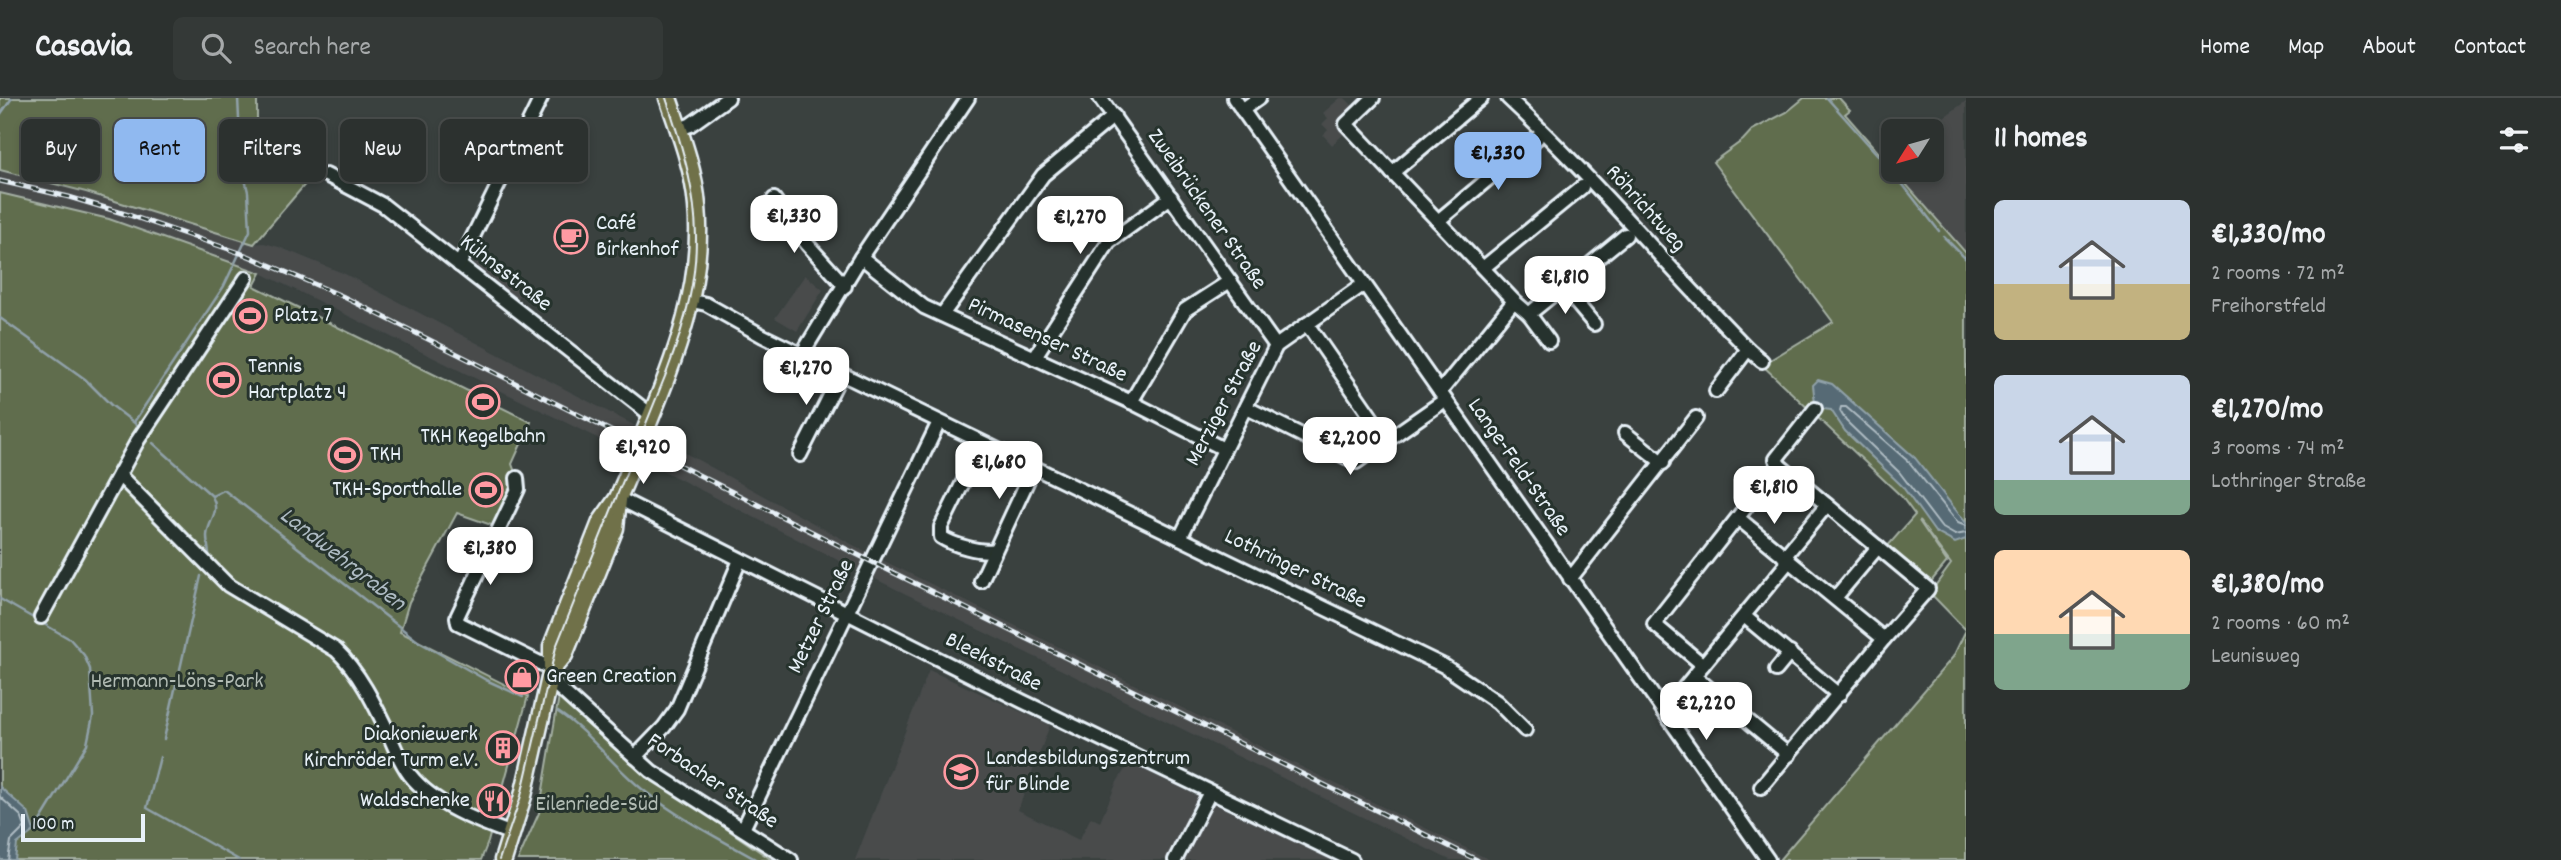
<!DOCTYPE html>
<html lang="en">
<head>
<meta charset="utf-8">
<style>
  :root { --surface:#2c312f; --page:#343937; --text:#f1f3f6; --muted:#a6a9aa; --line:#484c4b; --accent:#90b9f0 }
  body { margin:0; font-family:Dekko,sans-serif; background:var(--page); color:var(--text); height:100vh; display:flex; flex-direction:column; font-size:26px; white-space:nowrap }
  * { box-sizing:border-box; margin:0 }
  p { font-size:23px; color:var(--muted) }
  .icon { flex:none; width:38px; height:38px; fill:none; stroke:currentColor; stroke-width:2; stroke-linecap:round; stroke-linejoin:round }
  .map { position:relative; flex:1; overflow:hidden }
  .sheet { display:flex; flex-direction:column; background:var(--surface); width:595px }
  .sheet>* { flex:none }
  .top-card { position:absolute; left:21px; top:21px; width:665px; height:63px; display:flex; gap:14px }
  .needle { width:46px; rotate:233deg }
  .fabs { position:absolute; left:1881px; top:21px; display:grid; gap:14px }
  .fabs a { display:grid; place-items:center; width:63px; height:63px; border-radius:10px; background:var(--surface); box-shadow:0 4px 10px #0003,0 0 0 2px var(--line); font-size:35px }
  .scale { position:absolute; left:21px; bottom:18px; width:124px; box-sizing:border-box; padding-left:7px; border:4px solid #e8f1f8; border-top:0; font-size:19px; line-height:24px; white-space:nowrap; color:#e8f1f8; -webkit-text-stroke:5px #26332d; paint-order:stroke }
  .price { position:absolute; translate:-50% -60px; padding:0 16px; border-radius:14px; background:#fff; color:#222; font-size:23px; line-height:46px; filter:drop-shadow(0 2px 4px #0008) }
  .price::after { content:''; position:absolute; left:50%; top:42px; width:21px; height:16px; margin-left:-10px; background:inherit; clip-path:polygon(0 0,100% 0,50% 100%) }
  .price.active { background:var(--accent); color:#111 }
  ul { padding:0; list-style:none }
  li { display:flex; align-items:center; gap:21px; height:175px; padding:0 28px }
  li span { display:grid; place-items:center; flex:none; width:196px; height:140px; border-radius:10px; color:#555 }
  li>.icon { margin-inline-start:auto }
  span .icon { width:84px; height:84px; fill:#fffc; stroke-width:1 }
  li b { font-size:30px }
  h2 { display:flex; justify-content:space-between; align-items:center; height:84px; padding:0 28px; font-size:30px }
  .pill { padding:0 24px; border-radius:10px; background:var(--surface); box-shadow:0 4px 10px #0003,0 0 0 2px var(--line); font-size:24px; line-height:63px }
  .pill.active { background:var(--accent); color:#111 }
  header { display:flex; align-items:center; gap:42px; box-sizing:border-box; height:98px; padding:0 35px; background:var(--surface); border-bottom:2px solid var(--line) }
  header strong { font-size:33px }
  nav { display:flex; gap:38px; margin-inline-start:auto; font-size:24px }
  .search { width:490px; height:63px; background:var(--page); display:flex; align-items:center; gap:18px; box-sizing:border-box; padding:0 24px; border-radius:10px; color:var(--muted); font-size:26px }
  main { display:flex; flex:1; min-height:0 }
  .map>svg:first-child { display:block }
  .built { fill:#484b4c }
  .green { fill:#606d4e; stroke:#a4afa3; stroke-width:2 }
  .water { fill:#566b74; stroke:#90a1a9; stroke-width:2 }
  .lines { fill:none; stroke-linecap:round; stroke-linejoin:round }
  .shore { stroke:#aebbc3; stroke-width:2 }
  .stream { stroke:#90a1a9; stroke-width:2.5 }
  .minor-casing { stroke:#e8f1f8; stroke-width:18 }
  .major-casing { stroke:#e8f1f8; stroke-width:21 }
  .minor { stroke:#26332d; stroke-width:12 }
  .major { stroke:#6f714a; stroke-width:16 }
  .tram { stroke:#e8f1f8; stroke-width:2 }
  .rail-casing { stroke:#e8f1f8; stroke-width:5 }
  .rail { stroke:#26332d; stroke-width:2.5; stroke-dasharray:8; stroke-linecap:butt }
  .labels { text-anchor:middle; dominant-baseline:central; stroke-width:6; stroke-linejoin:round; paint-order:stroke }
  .street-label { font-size:23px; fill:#e8f1f8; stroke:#26332d }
  .poi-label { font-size:23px; fill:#e8f1f8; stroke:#26332d; text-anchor:start }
  .park-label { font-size:23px; fill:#b2bcb4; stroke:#26332d }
  .water-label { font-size:24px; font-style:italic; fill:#aebbc3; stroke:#26332d }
</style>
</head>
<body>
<header>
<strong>Casavia</strong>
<div class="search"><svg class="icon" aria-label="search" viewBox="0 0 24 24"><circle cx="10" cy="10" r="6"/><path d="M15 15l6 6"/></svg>Search here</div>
<nav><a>Home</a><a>Map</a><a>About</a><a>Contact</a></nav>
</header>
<main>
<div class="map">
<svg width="1966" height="762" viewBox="0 0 1966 762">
  <rect width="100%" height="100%" fill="#3a413f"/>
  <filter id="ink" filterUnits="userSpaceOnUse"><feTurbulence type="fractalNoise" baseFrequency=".0143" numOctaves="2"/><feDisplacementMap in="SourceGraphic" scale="14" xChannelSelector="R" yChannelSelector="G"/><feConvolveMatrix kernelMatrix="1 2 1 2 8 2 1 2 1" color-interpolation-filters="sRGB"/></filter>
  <g filter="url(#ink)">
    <g class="built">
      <path d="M1340,0h5l11,11 -17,16 7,7 -14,13 -9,-10 5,-5 -6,-6 6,-6 -5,-5z"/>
      <path d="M1966,3v152l-72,-83h38v-39h-7z"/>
      <path d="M0,72l86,22 167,52 11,-1 15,4 66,27 300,157 221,121 624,308h-40l-591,-289 -213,-109 -385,-189 -152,-54 -109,-26z"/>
      <path d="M479,157l10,4v3l17,11 -1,2 18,11 -10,22 -43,-34z"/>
      <path d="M805,177l18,15 -26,41 -22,-13z"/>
      <path d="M929,572l121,55 -32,85 61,30 12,-23 9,5 17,-40 12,-19 202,97h-476z"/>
    </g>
    <g class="green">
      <path d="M0,0h257v60l50,24 -53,62 -168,-52 -86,-22z"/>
      <path d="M1804,0h35l11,12 -5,4 121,139v607h-187l174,-203 13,-27 -36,-37 21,-29 -32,-43 28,41 -18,22 -44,-35 30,-34 -14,-19 -139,-131 71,-43 -120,-160 30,-22 9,-10 35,-18z"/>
      <path d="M0,95l109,26 152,54 -7,13 277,136 -19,42 4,11 -22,51 -37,-13 -48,89 -9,30 128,64 -40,146 -7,18h-481z"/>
      <path d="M559,598l76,70 137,94h-254l21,-47z"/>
    </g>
    <g class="water">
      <path d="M1818,282l14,4 83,74 51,65v16l-11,4 -20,-11 -33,-46 -57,-55 -14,-21 -8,-1 -8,-6 -2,-18z"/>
      <path d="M0,689l28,25 6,19 -17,13 -2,16h-15z"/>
    </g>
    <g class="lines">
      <g class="shore">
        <path d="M1966,428l-8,-3 -48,-60 -64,-56h-5l-1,4 6,10 54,52 41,54 14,8 11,-2"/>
        <path d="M0,699l21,19 4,11 -14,14 -3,19"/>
      </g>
      <g class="stream">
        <path d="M1827,0l66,74 46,59"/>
        <path d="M0,17l12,-17"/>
        <path d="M1944,139l22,22"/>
        <path d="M0,220l85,61 26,26 26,20"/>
        <path d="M134,324l90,-136 26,-55 -2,-39 -7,-31 -3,-63"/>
        <path d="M153,345l59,53 12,-6 195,152 67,38 37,17"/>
        <path d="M210,462c-1,-8 -3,-17 -3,-24 1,-16 14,-23 5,-40"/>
        <path d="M0,501l70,40 14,16 6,14 3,47 -6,28 -53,87"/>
        <path d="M180,571l21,-93"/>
        <path d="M558,614c32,21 54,53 84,77 35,28 76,49 115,71"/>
        <path d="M164,641l13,-59"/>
        <path d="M160,659l-13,51 92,52"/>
      </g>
      <defs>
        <g id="minor">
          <path d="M1100,0l176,248"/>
          <path d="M1234,0l534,762"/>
          <path d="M1373,0l-27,26 168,177 -74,91"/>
          <path d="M1508,0c85,79 159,169 240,251l-32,42"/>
          <path d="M1242,12l17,-12"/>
          <path d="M679,31l11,-4 38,-27"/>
          <path d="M1392,75l89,-75"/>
          <path d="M326,77l57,30 268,210"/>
          <path d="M774,101l33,45 38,42"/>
          <path d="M1438,123l99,-83"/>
          <path d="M861,159l63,50 207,95 93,47"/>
          <path d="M459,167l82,-167"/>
          <path d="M1483,170l99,-81"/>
          <path d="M1563,189l31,37"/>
          <path d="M692,203l14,3 57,32 681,330 53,36 28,28"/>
          <path d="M1514,203l15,13 97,-79"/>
          <path d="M1529,216l20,27"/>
          <path d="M942,217l101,-140 71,-59"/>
          <path d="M1307,226l80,116"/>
          <path d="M1748,251l14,12"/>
          <path d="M802,256l59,-97 107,-159"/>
          <path d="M1034,260l75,-116 62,-45"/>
          <path d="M1131,304l54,-92 45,-29"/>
          <path d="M1247,310l109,54 89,-62"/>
          <path d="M1625,335l38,30"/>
          <path d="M982,346l-41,83v10c12,8 39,16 53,13"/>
          <path d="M800,357l41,-81"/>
          <path d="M1779,367l149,124 -44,50"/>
          <path d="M119,377l109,110 108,65c23,22 38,53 52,82 6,14 12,30 22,43 24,30 67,46 102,59"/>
          <path d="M517,380l1,11 -61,128 1,6 94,46"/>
          <path d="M618,400l404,203 330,159"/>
          <path d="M1738,420l51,42"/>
          <path d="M1180,440l96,-192 88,-62"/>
          <path d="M1784,459l43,-52"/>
          <path d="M1570,481l126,-161"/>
          <path d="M981,483l53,-114"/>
          <path d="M1835,500l43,-51"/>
          <path d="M1744,518l95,79"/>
          <path d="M41,519l97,-177 108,-162"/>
          <path d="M1703,567l-49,-41 125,-159 -3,-6 39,-50"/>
          <path d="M1776,572l14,-17"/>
          <path d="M1694,578l95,79"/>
          <path d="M549,583l10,7 92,83 140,89"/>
          <path d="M1664,614l125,-151 95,78 -123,148"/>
          <path d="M635,659l29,-30 13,-18 63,-149"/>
          <path d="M743,731l196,-407"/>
          <path d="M1175,762l35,-68"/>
        </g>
        <g id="major">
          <path d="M552,571l12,-14 51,-127 3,-28"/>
          <path d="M503,762l20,-64 29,-127v-23l49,-124 17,-24 9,-21c33,-88 79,-174 70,-271 -3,-37 -17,-73 -29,-108"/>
        </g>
      </defs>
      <use href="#minor" class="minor-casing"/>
      <use href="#major" class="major-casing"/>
      <use href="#minor" class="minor"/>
      <use href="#major" class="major"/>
      <path class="tram" d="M499,762l22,-64 35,-149 110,-273c42,-110 38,-165 0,-276"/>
      <defs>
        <path id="rail" d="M0,83l69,16 60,18 117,40 96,41 550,276 585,288"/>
      </defs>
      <use href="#rail" class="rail-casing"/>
      <use href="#rail" class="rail"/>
    </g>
  </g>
  <defs>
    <symbol id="cafe-ring" viewBox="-11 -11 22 22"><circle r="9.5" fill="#26332d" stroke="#ff9aa2" stroke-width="1.5"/><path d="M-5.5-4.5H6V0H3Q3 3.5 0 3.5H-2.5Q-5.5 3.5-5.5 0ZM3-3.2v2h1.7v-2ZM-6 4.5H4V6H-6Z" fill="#ff9aa2"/></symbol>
    <symbol id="stadium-ring" viewBox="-11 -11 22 22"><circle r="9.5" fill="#26332d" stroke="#ff9aa2" stroke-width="1.5"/><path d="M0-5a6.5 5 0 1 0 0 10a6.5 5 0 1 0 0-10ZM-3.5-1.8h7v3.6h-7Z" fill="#ff9aa2"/></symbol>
    <symbol id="shop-ring" viewBox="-11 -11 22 22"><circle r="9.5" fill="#26332d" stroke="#ff9aa2" stroke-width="1.5"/><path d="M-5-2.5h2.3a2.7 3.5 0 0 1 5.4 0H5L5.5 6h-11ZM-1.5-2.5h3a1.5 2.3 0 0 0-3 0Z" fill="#ff9aa2"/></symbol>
    <symbol id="building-ring" viewBox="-11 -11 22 22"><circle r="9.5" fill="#26332d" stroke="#ff9aa2" stroke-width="1.5"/><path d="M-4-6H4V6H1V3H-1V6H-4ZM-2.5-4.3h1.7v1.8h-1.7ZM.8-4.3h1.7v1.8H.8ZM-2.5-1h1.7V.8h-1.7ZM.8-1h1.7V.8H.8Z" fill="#ff9aa2"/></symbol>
    <symbol id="school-ring" viewBox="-11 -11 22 22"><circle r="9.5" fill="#26332d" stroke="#ff9aa2" stroke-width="1.5"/><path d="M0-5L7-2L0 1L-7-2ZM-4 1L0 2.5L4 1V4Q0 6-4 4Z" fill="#ff9aa2"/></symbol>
    <symbol id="restaurant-ring" viewBox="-11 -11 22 22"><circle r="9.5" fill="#26332d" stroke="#ff9aa2" stroke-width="1.5"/><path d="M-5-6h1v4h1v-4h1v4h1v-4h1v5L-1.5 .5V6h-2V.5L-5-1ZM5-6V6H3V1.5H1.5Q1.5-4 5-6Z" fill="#ff9aa2"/></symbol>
  </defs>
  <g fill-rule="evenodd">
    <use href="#cafe-ring" x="552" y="120" width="38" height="38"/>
    <use href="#stadium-ring" x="231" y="199" width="38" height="38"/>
    <use href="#stadium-ring" x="205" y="263" width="38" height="38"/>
    <use href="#stadium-ring" x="464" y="285" width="38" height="38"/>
    <use href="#stadium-ring" x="326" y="338" width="38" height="38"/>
    <use href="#stadium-ring" x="467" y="373" width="38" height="38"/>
    <use href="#shop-ring" x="503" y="560" width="38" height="38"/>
    <use href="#building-ring" x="484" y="631" width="38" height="38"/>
    <use href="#school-ring" x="942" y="655" width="38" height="38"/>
    <use href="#restaurant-ring" x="475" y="684" width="38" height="38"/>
  </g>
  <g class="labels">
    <g class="street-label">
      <text transform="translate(1645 111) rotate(48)">Röhrichtweg</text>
      <text transform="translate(1206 112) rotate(55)">Zweibrückener Straße</text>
      <text transform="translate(505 176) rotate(38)">Kühnsstraße</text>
      <text transform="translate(1047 243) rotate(25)">Pirmasenser Straße</text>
      <text transform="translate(1225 306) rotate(-62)">Merziger Straße</text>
      <text transform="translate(1518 370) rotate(55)">Lange-Feld-Straße</text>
      <text transform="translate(1295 472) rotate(26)">Lothringer Straße</text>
      <text transform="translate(822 519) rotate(-64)">Metzer Straße</text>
      <text transform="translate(993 565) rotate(27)">Bleekstraße</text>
      <text transform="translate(712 684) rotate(34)">Forbacher Straße</text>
    </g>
    <g class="poi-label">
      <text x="596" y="126">Café<tspan x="596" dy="26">Birkenhof</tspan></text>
      <text x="274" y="218">Platz 7</text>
      <text x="248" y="269">Tennis<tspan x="248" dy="26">Hartplatz 4</tspan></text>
      <text x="483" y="339" text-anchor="middle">TKH Kegelbahn</text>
      <text x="370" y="357">TKH</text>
      <text x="462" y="392" text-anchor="end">TKH-Sporthalle</text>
      <text x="546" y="579">Green Creation</text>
      <text x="478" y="637" text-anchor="end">Diakoniewerk<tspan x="478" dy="26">Kirchröder Turm e.V.</tspan></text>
      <text x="986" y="661">Landesbildungszentrum<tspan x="986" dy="26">für Blinde</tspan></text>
      <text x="470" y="703" text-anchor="end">Waldschenke</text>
    </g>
    <g class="park-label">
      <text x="177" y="584">Hermann-Löns-Park</text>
      <text x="597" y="707">Eilenriede-Süd</text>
    </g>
    <g class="water-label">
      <text transform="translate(342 462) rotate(38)">Landwehrgraben</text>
    </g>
  </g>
</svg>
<div class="fabs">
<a><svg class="needle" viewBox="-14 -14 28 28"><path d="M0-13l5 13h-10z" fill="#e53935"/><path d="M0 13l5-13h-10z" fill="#a6a9aa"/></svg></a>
</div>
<div class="scale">100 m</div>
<b class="price active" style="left:1498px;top:94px">€1,330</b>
<b class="price" style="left:794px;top:157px">€1,330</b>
<b class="price" style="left:1080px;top:158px">€1,270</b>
<b class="price" style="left:1565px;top:218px">€1,810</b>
<b class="price" style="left:806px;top:309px">€1,270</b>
<b class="price" style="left:1350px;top:379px">€2,200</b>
<b class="price" style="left:643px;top:388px">€1,920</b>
<b class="price" style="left:999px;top:403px">€1,680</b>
<b class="price" style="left:1774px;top:428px">€1,810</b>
<b class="price" style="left:490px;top:489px">€1,380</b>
<b class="price" style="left:1706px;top:644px">€2,220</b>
<div class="top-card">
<a class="pill">Buy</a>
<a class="pill active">Rent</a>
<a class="pill">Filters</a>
<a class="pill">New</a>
<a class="pill">Apartment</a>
</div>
</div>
<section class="sheet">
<h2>11 homes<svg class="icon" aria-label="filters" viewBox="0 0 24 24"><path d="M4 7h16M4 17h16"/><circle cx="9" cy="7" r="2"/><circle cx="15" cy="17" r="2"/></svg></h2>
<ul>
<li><span style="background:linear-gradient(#c9d6e8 60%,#c2b280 0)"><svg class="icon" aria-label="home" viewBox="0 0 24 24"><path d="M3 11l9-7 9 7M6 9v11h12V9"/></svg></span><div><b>€1,330/mo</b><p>2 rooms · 72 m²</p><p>Freihorstfeld</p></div></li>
<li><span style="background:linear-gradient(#c9d6e8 75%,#7fa58c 0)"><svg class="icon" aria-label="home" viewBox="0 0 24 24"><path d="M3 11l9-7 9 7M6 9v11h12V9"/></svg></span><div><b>€1,270/mo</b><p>3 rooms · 74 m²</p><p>Lothringer Straße</p></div></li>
<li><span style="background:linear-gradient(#ffd9b3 60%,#7fa58c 0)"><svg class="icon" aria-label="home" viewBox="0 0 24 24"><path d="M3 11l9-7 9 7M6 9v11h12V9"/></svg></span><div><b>€1,380/mo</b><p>2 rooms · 60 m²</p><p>Leunisweg</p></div></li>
</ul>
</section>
</main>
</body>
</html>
